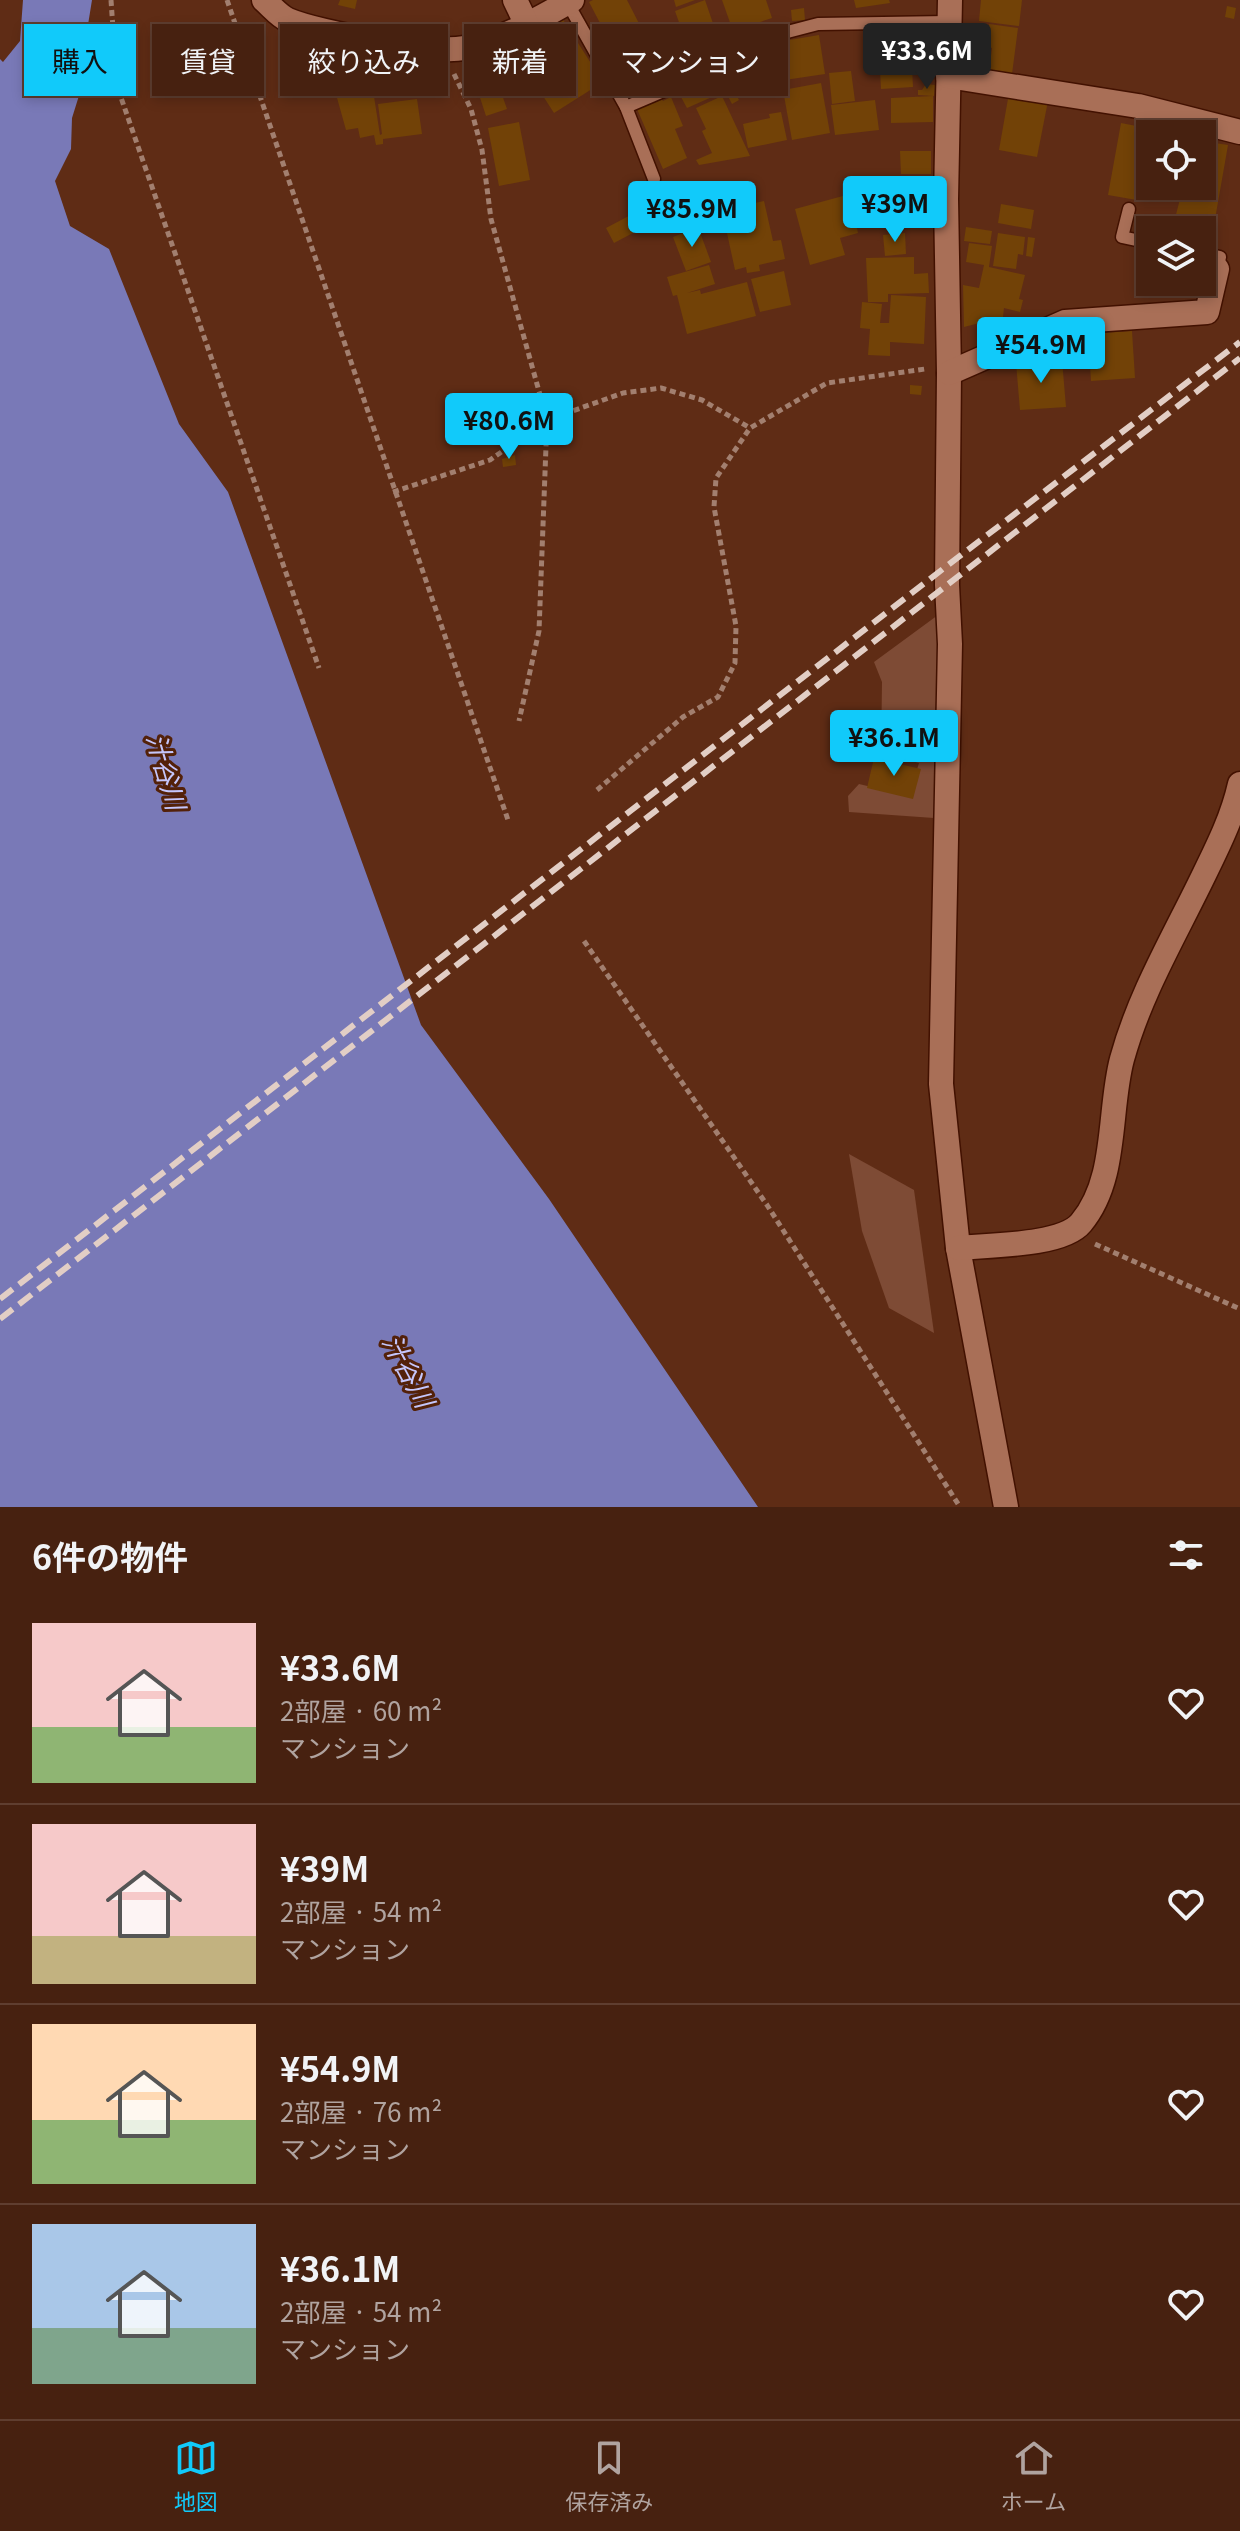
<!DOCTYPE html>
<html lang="ja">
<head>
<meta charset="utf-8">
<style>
  :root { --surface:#472110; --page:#512e1e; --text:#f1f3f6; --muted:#b0a39f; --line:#5f3e30; --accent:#11cafa }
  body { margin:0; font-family:Georgia,"Noto Sans JP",serif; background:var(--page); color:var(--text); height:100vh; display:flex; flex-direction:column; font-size:30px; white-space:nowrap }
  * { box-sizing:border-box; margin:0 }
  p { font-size:26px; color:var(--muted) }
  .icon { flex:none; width:44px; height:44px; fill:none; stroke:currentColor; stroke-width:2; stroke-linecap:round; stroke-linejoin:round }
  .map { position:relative; height:1507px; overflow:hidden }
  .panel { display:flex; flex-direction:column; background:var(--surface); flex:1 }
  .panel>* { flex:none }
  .banner { position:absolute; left:24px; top:24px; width:800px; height:72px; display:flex; gap:16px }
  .tools { position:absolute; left:1136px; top:120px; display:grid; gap:16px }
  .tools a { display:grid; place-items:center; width:80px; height:80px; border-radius:0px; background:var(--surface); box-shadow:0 4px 12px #0003,0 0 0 2px var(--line); font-size:40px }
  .price { position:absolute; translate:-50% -68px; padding:0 18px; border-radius:8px; background:var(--accent); color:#111; font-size:26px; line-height:52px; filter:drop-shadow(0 2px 4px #0008) }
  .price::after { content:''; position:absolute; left:50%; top:48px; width:24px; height:18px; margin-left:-12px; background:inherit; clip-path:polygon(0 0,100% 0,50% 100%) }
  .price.on { background:#222; color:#fff }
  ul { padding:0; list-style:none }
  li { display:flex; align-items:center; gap:24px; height:200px; padding:0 32px }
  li+li { border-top:2px solid var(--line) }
  li span { display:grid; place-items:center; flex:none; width:224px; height:160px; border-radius:0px; color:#555 }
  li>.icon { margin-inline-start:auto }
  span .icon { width:96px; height:96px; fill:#fffc; stroke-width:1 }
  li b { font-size:34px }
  h2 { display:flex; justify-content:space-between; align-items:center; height:96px; padding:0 32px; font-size:34px }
  .pill { padding:0 28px; border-radius:0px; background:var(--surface); box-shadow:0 4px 12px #0003,0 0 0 2px var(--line); font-size:28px; line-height:72px }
  .pill.on { background:var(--accent); color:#111 }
  .tab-bar { display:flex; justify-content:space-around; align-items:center; height:112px; border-top:2px solid var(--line); background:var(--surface); font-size:22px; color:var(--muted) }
  .tab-bar a { display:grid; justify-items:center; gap:4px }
  .tab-bar .on { color:var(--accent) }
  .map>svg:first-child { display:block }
  .green { fill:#7e4b35 }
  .water { fill:#7979b7 }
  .building { fill:#724207 }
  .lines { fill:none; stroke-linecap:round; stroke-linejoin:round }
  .lane-casing { stroke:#421100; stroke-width:15 }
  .street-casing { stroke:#421100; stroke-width:27 }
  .path { stroke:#a27f6f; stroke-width:5; stroke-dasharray:6 4; stroke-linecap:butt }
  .lane { stroke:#a96f57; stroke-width:12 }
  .street { stroke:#a96f57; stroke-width:24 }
  .rail { stroke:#e2cec5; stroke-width:6; stroke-dasharray:16 8; stroke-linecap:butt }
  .labels { text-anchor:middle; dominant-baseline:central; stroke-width:6; stroke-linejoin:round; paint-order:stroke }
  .water-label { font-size:26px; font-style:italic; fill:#c5c6fb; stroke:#532109 }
</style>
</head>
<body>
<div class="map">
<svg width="1240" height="1507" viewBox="0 0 1240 1507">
  <rect width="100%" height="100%" fill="#5f2c15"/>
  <g class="green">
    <path d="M938,615l-4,203 -85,-6 -1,-16 11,-12 50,12 10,-33 -38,-10 1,-71 -8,-20z"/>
    <path d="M849,1154l65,36 20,143 -45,-25 -27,-77z"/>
  </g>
  <path class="water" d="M23,0h69l-5,31v39l-15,48 -1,31 -16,32 15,45 39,23 70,175 49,68 193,533 128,174 209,308h-758v-1448l3,3 17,-21z"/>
  <g class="building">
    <path d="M340,0h17l-2,9 -17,-4z"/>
    <path d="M593,0h34l24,47 -30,16 -32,-61z"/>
    <path d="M674,0h21l-19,7z"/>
    <path d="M705,0l14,41 -4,1 5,14 -44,16 -6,-17 18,-7 -13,-37z"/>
    <path d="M722,0h44l6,18 -39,13z"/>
    <path d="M854,0h35l1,3 -34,5z"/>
    <path d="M981,0h41l-3,26 -40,-5z"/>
    <path d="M1227,6l9,2 -2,11 -9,-2z"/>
    <path d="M804,8l1,12 -13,1 -1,-11z"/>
    <path d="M562,18l41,64 -49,31 -20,-31 9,-5 -22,-33z"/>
    <path d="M989,24l29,4 -6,46 -23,-3 3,-23 -6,-1z"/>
    <path d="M910,29l3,58 -32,2 -3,-59z"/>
    <path d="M304,35l25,4 6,20 -22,7z"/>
    <path d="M819,35l6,39 -47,7 -6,-38z"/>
    <path d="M965,36l19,3 -4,28 -14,-2z"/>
    <path d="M767,46l2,21 -16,2 -2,-22z"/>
    <path d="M660,47l13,24 -40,22 -13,-24z"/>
    <path d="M524,53l8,26 -32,10 7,20 -21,7 -15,-46z"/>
    <path d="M364,55v4l4,-1 12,77 2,-1 -4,-30 39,-5 5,35 -39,5v5l-7,1 -2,-10 -14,3 -2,-10 -12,2 -12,-43 -7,1 -3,-23 28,-4 -1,-4z"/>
    <path d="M723,70l16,30 -7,4 -16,-31z"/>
    <path d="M851,71l4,30 -23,3 -3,-31z"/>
    <path d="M712,74l9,19 -34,15 -6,-11 6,-2 -4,-8z"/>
    <path d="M821,83l9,50 -38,7 -9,-50z"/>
    <path d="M926,84l9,1 -1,11 -16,-1v-5h4z"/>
    <path d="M1009,93l39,8 -11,56 -38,-7z"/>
    <path d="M722,96l28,60 -51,9 -3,-5 16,-7 -10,-22 4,-2 -10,-21z"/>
    <path d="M933,96v26l-42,1v-25z"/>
    <path d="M671,97l12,29 -8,3 12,29 -24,11 -26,-60 24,-11 2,3z"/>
    <path d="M875,100l4,30 -44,5 -4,-30z"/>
    <path d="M781,112l6,28 -39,8 -5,-24 27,-6 -1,-4z"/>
    <path d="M519,122l11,58 -31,6 -11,-58z"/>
    <path d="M1121,123l41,8 -1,3h-11l1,52 -3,16 -40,-7z"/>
    <path d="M1202,141l26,4 -17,97 -9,-2v-10h-30l8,-31 -3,-1 2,-12h23z"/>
    <path d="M900,151h31v23h-30z"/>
    <path d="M897,184h24l2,25h6v9l-19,2v-10h-3v5l-30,2v-7h-8v-4h-9l-1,-11h9l-1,-5h11v-4z"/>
    <path d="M854,193l8,29 -6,2 2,9 -18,5 5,17 -35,10 -15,-56z"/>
    <path d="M659,200l8,15 -53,28 -8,-15z"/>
    <path d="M764,201l9,40 8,-1 4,19 -26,6 1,6 -13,2 -1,-6 -11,3 -13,-60z"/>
    <path d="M1001,204l33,6 -3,19 -33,-6z"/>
    <path d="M698,227l13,35 -25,9 -13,-34z"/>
    <path d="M966,227l26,4 -2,13 -26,-3z"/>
    <path d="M905,233l1,21 -21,2 -2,-21z"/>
    <path d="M998,233l27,4 -2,18 -5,-1 -2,15 -23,-3z"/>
    <path d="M1028,237l7,1 -3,19 -6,-1z"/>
    <path d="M969,243l23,3 -3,21 36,8 -6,24 4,1 -3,12 -16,-4 -1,9 -39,10 -1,-42 16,3 5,-23 -18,-3z"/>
    <path d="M914,257v17l14,-1 1,20 -41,1v8h-20l-2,-44z"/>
    <path d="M709,265l6,19 -28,9 13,-3 1,4 46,-12 9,34 -69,18 -10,-39 -4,1 -6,-19z"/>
    <path d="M784,271l7,34 -31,7 -9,-33z"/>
    <path d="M1166,284l12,2 -1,5 -12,-2z"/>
    <path d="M891,295l35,2 -2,47 -34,-2v14l-22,-1 2,-26 -10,-1 2,-26 20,2 -2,19h9z"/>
    <path d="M1132,331l3,47 -44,3 -3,-47z"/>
    <path d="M1062,360l4,47 -46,3 -4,-47z"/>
    <path d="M910,385l12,1 -1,9 -11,-1z"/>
    <path d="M515,455l1,10 -13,2 -1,-8z"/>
    <path d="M874,758l47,11 -8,30 -46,-11z"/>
  </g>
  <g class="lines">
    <defs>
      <g id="lane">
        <path d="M567,2l59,105 28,72"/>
        <path d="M626,107l110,-47 9,-17 73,-19 130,-2"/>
        <path d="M1129,209l-7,28 28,6"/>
        <path d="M1202,253l18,4 -3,12"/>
      </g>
      <g id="street">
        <path d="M264,0c8,7 15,16 24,20 30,13 146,34 176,28 39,-8 74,-29 108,-48"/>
        <path d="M515,0l12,25"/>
        <path d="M950,0l-4,199 3,174 -2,212 3,59 -9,440 17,164 48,259"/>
        <path d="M948,76l190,30 102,26"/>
        <path d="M949,373l116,-51 142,-10 10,-43"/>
        <path d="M958,1248c30,-3 104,-2 123,-25 37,-44 27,-112 41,-164 17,-62 49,-117 77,-174 16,-33 33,-65 41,-101"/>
      </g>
    </defs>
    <use href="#lane" class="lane-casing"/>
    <use href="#street" class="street-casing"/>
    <g class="path">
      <path d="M111,0l6,86 202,582"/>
      <path d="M227,0l281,820"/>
      <path d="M454,74l17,35 11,41 9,69 56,201 -8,211 -20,90"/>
      <path d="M393,492l97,-32 57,-40 76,-27 38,-5 41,12 48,28"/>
      <path d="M597,790l86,-73 35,-20 17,-34 1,-37 -22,-119 2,-29 34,-50 77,-45 98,-14"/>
      <path d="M584,941l183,264 193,302"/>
      <path d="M1095,1244l145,65"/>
    </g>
    <use href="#lane" class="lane"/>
    <use href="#street" class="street"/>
    <g class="rail">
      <path d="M0,1299l948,-734 292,-223"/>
      <path d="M0,1319l1240,-961"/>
    </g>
  </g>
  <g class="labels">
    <g class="water-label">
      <text transform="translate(168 771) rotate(74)">汁谷川</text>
      <text transform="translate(410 1370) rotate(62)">汁谷川</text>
    </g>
  </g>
</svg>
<div class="tools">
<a><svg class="icon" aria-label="locate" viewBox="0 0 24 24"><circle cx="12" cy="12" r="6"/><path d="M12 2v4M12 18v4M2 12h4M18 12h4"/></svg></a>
<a><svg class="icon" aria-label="layers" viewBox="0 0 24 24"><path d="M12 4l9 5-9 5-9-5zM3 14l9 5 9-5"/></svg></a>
</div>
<b class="price on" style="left:927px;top:91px">¥33.6M</b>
<b class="price" style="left:895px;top:244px">¥39M</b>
<b class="price" style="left:692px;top:249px">¥85.9M</b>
<b class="price" style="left:1041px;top:385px">¥54.9M</b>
<b class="price" style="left:509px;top:461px">¥80.6M</b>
<b class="price" style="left:894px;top:778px">¥36.1M</b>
<div class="banner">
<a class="pill on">購入</a>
<a class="pill">賃貸</a>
<a class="pill">絞り込み</a>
<a class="pill">新着</a>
<a class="pill">マンション</a>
</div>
</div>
<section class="panel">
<h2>6件の物件<svg class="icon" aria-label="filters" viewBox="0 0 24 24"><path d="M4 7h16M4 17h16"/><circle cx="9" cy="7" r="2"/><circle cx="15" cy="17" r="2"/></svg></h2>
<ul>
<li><span style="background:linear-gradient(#f6c9c9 65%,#8fb573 0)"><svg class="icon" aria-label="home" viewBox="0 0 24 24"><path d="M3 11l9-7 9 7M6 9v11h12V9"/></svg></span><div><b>¥33.6M</b><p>2部屋 · 60 m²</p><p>マンション</p></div><svg class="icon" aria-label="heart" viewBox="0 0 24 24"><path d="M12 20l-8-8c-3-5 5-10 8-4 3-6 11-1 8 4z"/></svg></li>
<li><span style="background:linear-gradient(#f6c9c9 70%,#c2b280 0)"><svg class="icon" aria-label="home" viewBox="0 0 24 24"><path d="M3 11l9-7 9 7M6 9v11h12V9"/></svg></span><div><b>¥39M</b><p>2部屋 · 54 m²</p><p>マンション</p></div><svg class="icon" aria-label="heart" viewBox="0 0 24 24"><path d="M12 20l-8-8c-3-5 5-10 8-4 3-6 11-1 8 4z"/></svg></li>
<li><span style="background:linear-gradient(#ffd9b3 60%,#8fb573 0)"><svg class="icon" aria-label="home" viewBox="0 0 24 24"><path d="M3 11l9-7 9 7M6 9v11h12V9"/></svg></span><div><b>¥54.9M</b><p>2部屋 · 76 m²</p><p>マンション</p></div><svg class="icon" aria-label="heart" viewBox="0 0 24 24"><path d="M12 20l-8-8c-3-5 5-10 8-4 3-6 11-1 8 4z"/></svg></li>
<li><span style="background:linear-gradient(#a9c7e8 65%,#7fa58c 0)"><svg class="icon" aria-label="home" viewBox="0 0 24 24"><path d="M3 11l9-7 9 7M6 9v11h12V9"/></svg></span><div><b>¥36.1M</b><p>2部屋 · 54 m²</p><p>マンション</p></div><svg class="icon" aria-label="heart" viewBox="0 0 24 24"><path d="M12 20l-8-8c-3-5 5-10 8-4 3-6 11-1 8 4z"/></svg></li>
</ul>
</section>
<nav class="tab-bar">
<a class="on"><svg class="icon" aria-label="map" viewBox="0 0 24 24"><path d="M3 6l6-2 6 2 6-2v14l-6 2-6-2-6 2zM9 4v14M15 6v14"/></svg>地図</a>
<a><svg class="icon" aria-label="saved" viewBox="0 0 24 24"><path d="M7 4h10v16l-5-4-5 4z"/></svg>保存済み</a>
<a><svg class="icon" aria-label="home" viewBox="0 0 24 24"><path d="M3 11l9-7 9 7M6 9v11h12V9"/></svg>ホーム</a>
</nav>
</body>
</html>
